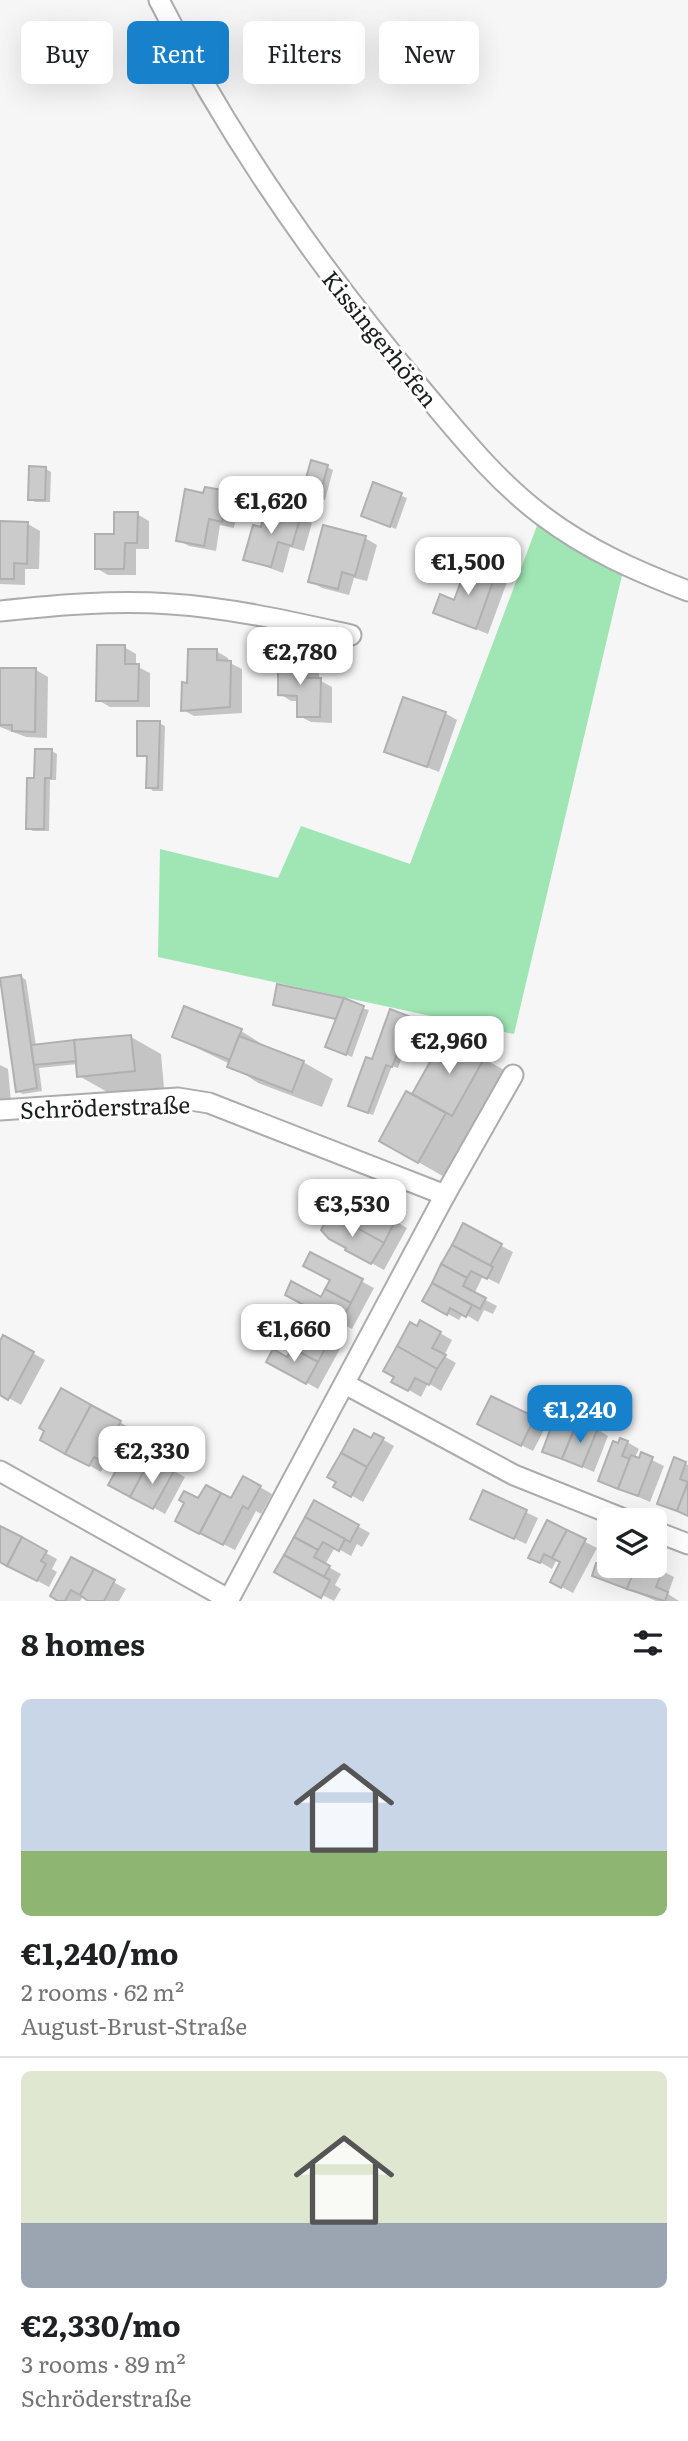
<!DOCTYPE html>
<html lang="en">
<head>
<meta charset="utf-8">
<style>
  :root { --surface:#fff; --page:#f6f6f6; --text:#202124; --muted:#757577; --line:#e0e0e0; --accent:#1881cc }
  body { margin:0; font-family:Literata,serif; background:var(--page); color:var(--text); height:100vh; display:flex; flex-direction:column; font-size:26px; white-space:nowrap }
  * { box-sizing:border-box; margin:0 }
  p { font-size:23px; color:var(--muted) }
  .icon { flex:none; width:38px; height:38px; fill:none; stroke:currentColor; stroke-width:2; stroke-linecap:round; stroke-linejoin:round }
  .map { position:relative; height:1601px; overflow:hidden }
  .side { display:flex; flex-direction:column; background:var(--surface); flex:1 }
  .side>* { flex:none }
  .guide { position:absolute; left:21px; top:21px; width:648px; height:63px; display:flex; gap:14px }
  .buttons { position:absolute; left:597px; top:1508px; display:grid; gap:14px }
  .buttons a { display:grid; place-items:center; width:70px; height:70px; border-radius:10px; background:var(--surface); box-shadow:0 7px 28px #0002; font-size:35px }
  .price { position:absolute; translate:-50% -60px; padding:0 16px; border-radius:14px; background:#fff; color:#222; font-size:23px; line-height:46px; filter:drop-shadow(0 2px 4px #0008) }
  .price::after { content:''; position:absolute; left:50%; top:42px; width:21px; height:16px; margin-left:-10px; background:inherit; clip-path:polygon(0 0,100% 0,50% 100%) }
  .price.selected { background:var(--accent); color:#fff }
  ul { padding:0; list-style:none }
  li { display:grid; align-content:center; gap:14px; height:371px; padding:0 21px }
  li+li { border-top:2px solid var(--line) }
  li span { display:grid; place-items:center; height:217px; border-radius:10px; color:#555 }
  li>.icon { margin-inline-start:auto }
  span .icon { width:126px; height:126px; fill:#fffc; stroke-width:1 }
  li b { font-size:30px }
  h2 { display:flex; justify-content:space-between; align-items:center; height:84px; padding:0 21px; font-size:30px }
  .chip { padding:0 24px; border-radius:10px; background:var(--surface); box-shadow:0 7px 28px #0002; font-size:24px; line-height:63px }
  .chip.selected { background:var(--accent); color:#fff }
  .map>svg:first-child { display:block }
  .green { fill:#9fe6b4 }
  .shadow { fill:#0003 }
  .building { fill:#cbcbcc; stroke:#b1b0b1; stroke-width:2 }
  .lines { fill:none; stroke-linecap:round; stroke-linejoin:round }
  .street-casing { stroke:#acacad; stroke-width:23 }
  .street { stroke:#fff; stroke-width:19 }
  .labels { text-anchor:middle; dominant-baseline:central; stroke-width:6; stroke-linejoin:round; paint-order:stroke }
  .street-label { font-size:23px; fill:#1d1e1e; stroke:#fff }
</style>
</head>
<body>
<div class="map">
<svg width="688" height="1601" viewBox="0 0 688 1601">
  <rect width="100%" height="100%" fill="#f6f6f7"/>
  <path class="green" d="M541,515l83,52 -110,467 -356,-77 2,-108 118,29 23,-52 109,38z"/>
  <g class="shadow">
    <path d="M327,467l6,3 -8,30 -21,-8z"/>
    <path d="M46,469l5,3 -1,30h-15l-5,-3z"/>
    <path d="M374,485l33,13 -11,31 -28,-11z"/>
    <path d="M227,493l12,7 -5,28 -14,-3 -4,26 -27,-5 -11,-6 27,-45z"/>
    <path d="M137,514l12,7v28h-13v26h-28l-12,-7 19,-33z"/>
    <path d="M300,517l12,6 -8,28 -14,-4 -7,26 -38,-14 17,-30z"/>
    <path d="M0,523l28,1 12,7 -1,38h-14v16l-25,-1z"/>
    <path d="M365,538l12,7 -10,36 -13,-3 -5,17 -27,-7 -12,-7z"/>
    <path d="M495,575l12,7 -19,52 -53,-21z"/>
    <path d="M124,647l12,7v12l14,7v34h-40l-12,-7z"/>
    <path d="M216,651l12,7v4l14,7v44l-48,3 -11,-6 6,-26z"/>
    <path d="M280,661h27l12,7v12l13,7v36l-21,-1 -12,-6v-15h-8l-11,-7z"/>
    <path d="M0,669l36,1 12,7 -1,61 -21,-1 -26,-10z"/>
    <path d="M445,713l12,7 -18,52 -53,-21z"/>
    <path d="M159,723l6,3 -2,65h-10l-5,-4v-29l-9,-3z"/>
    <path d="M52,751l5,3 -1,26h-6l-1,51h-16l-6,-3 9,-49z"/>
    <path d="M20,976l6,4 10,66 95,-9 30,17 3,34 -55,5 -30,-17 -1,-12 -39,4 3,23 -19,3 -6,-3z"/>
    <path d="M278,986l91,24 -17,47 -19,-8 4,-29 -56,-13 -6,-3z"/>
    <path d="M410,1018l5,3 -17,47 -6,-2 -19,49 -18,-7 18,-47z"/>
    <path d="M241,1031l29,18 33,13 30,17 -11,28 -64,-24 -28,-19 -56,-27z"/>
    <path d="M445,1037l68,38 -65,104 -67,-38 31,-44z"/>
    <path d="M0,1065l8,4 3,33 -11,1z"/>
    <path d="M358,1188l28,17 -5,8 26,15 -23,42 -36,-20 -8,-29z"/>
    <path d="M464,1226l49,26 -14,32 -16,-8 -9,18 23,12 -4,8 -9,-4 -6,12 -15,-9 -4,7 -35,-19z"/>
    <path d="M311,1254l63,34 -22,41 -65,-35 34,6 11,-20z"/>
    <path d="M291,1320l50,27 -23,42 -49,-27 19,-3 11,-20z"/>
    <path d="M421,1322l31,18 -8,16 12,7 -15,28 -13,-8 -7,14 -28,-16z"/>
    <path d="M4,1337l41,23 -24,45 -21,-12v-48z"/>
    <path d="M61,1390l71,39 -20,36 -6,-2 -5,9 -59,-33z"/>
    <path d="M561,1405l22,11 -6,17 6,2 14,-6 11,7 -14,36 -49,-21z"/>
    <path d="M534,1419l12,7 -13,25 -42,-21z"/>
    <path d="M375,1435l19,11 -31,56 -28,-16z"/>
    <path d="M627,1442l12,7 -5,10 7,1 1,-5 22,11 -14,36 -50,-22z"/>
    <path d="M131,1448l23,13 -7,13 6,4 8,-14 24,13 -20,37 -54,-30z"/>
    <path d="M675,1459l13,6v51l-29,-13z"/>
    <path d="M244,1478l28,16 -11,20 -5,-3 -21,39 -46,-23 17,-40 26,14z"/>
    <path d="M484,1492l54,26 -12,26 -42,-19z"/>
    <path d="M314,1502l56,31 -8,14 -5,-3 -6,12 -16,-9 -10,18 16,9 -6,11 6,4 -7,12 -58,-30z"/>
    <path d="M548,1523l49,25 -24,45 -21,-11 10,-20 -5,-3 -5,10 -21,-12z"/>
    <path d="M0,1528l57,31 -5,10 5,3 -8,15 -49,-26z"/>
    <path d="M72,1559l54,30 -7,12h-29l-6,-6 -4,6h-19z"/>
    <path d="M611,1566h40l11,5 12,6 -6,17 11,7h-23l-62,-26 16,-5z"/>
  </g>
  <g class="building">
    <path d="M311,460l17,5 -9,33 -17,-5z"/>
    <path d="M29,466l17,1 -1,33h-17z"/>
    <path d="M373,482l29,11 -12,34 -29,-11z"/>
    <path d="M205,487l23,4 -6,31 -13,-3 -5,27 -28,-5 9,-52 18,4z"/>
    <path d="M266,506l35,9 -9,31 -14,-4 -7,25 -28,-7 10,-35 8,2z"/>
    <path d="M114,512h24l-1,31h-12l-1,26h-29v-35h19z"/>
    <path d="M0,521l28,1 -1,42 -13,-1v16h-14z"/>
    <path d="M323,525l43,11 -11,40 -13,-4 -4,17 -30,-7z"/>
    <path d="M468,563l28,10 -20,56 -43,-16 7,-19 14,6z"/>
    <path d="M97,645h28v19h14l-1,37h-42z"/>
    <path d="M188,649h29v11l14,1 -1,46 -49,4 1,-29 5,1z"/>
    <path d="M278,659l29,1v18h14l-1,39h-23v-21l-19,-1z"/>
    <path d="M0,668h36l-1,64 -23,-1v-6h-12z"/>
    <path d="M403,697l43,15 -19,55 -43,-15z"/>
    <path d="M137,721h23l-2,67h-12l1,-32h-10z"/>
    <path d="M35,749h17l-1,29h-6l-1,51h-18l1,-51h7z"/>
    <path d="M21,975l16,113 -21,4 -16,-114z"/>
    <path d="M277,984l67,14 -8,21 -63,-14z"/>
    <path d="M344,998l20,8 -18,49 -21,-8z"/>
    <path d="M184,1006l58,23 -12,31 -58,-23z"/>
    <path d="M390,1009l21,8 -19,50 -6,-2 -18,48 -20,-7 18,-49 6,2z"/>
    <path d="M131,1035l4,36 -58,6 -3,-37z"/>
    <path d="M445,1035l40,22 -33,59 -40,-22z"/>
    <path d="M239,1036l65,25 -12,31 -65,-25z"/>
    <path d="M74,1040l2,21 -42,4 -3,-20z"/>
    <path d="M406,1091l40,22 -28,50 -39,-22z"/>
    <path d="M358,1185l17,11 -5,9 26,14 -12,24 -45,-25z"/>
    <path d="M330,1213l54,30 -13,21 -26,-14 1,-2 -17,-9 -8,-9z"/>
    <path d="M463,1223l39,21 -12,22 -38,-21z"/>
    <path d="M452,1245l41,22 -6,12 -16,-8 -4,7 -26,-14z"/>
    <path d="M310,1252l53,27 -12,24 -26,-14 5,-9 -27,-14z"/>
    <path d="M441,1264l26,14 -4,8 23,12 -6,11 -48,-26z"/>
    <path d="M291,1281l30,16 4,-8 26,14 -12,21 -54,-29z"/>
    <path d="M432,1283l40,22 -6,12 -16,-9 -3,7 -25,-14z"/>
    <path d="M291,1318l39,21 -12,23 -26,-14 5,-9 -14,-7z"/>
    <path d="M420,1320l21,12 -9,16 14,7 -9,14 -40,-23 13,-24 7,4z"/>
    <path d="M3,1335l31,17 -26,48 -8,-5v-54z"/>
    <path d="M397,1346l40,23 -8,16 -14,-7 -7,13 -17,-9 3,-5 -11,-6z"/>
    <path d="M292,1348l26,14 -12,22 -40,-22 7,-13 14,8z"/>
    <path d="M61,1388l30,17 -26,49 -25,-14 4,-9 -5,-3z"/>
    <path d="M491,1396l44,21 -14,29 -44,-22z"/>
    <path d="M560,1403l12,5 -6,19 8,3 -12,29 -20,-7z"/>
    <path d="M91,1405l30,16 -21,39 -6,-3 -5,9 -24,-12z"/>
    <path d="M586,1423l12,5 -16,39 -20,-8 12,-29 8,3z"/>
    <path d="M354,1429l17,9 3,-5 10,5 -17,29 -26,-14z"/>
    <path d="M620,1438l8,3 -6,15 8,3 -12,30 -20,-8 15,-40 5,2z"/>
    <path d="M130,1445l13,7 -7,14 8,5 -14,26 -22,-12z"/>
    <path d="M641,1452l12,5 -15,39 -20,-7 13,-34 8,3z"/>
    <path d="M341,1453l26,14 -16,30 -18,-10 3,-5 -9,-5z"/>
    <path d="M674,1457l12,5 -6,17 8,3 -11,29 -20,-7z"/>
    <path d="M161,1462l14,7 -22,40 -23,-12 14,-26 9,5z"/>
    <path d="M243,1476l18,10 -13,23 -5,-3 -20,39 -23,-12 21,-40 10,5z"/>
    <path d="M688,1482v34l-11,-5z"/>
    <path d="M206,1485l15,8 -22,41 -24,-13 9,-18 -5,-3 5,-9 14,7z"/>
    <path d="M483,1490l44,20 -13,29 -44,-20z"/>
    <path d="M314,1500l45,25 -9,17 -45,-25z"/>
    <path d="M305,1517l40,22 -6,12 -16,-9 -5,8 -24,-13z"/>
    <path d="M547,1520l20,10 -15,28 -8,-4 -4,9 -12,-5z"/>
    <path d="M0,1526l22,11 -15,29 -7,-4z"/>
    <path d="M567,1530l19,9 -25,49 -11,-6 10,-20 -8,-4z"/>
    <path d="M22,1537l25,14 -6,10 5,3 -9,17 -30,-15z"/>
    <path d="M294,1537l24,13 -4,7 16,9 -6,11 -40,-22z"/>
    <path d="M284,1555l46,25 -9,18 -47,-26z"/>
    <path d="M71,1557l23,12 -14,26 -9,-5 -6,11h-7l-8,-5z"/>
    <path d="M596,1563l13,5 27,-2 -9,23 -35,-13z"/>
    <path d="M636,1566l27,3 -7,18 12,5 -3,9 -38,-12z"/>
    <path d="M94,1569l21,11 -11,21h-16l-8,-6z"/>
  </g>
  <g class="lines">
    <defs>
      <g id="street">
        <path d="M159,0c71,141 162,270 263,390 38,45 74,91 121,126 45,34 93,55 145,75"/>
        <path d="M0,611c57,-6 114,-11 171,-7 61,4 121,18 180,31"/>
        <path d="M0,1110l178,-12 31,5 236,92"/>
        <path d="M345,1384l169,91 115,46"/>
        <path d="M0,1471l228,128"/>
        <path d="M654,1531l34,13"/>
        <path d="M228,1601l217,-406 68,-120"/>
      </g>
    </defs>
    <use href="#street" class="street-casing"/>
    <use href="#street" class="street"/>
  </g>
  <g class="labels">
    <g class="street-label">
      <text transform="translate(381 338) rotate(51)">Kissingerhöfen</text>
      <text transform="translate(105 1106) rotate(-2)">Schröderstraße</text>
    </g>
  </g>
</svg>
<div class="buttons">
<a><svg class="icon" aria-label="layers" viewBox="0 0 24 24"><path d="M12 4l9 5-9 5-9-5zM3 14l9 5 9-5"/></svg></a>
</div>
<b class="price" style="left:271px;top:536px">€1,620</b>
<b class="price" style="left:468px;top:597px">€1,500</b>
<b class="price" style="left:300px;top:687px">€2,780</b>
<b class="price" style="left:449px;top:1076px">€2,960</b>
<b class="price" style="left:352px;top:1239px">€3,530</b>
<b class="price" style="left:294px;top:1364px">€1,660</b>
<b class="price selected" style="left:580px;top:1445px">€1,240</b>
<b class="price" style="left:152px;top:1486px">€2,330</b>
<div class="guide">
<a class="chip">Buy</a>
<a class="chip selected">Rent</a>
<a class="chip">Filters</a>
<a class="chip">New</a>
</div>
</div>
<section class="side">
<h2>8 homes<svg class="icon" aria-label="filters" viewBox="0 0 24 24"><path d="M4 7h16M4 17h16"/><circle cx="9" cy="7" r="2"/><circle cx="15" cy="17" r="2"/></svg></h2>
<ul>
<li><span style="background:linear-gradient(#c9d6e8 70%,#8fb573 0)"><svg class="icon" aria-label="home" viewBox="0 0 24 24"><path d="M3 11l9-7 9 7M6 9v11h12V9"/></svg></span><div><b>€1,240/mo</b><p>2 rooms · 62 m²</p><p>August-Brust-Straße</p></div></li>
<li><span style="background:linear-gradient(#dfe7d0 70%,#9aa5b1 0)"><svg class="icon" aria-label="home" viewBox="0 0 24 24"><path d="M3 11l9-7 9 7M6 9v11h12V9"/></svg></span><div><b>€2,330/mo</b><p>3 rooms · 89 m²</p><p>Schröderstraße</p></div></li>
</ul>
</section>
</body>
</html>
